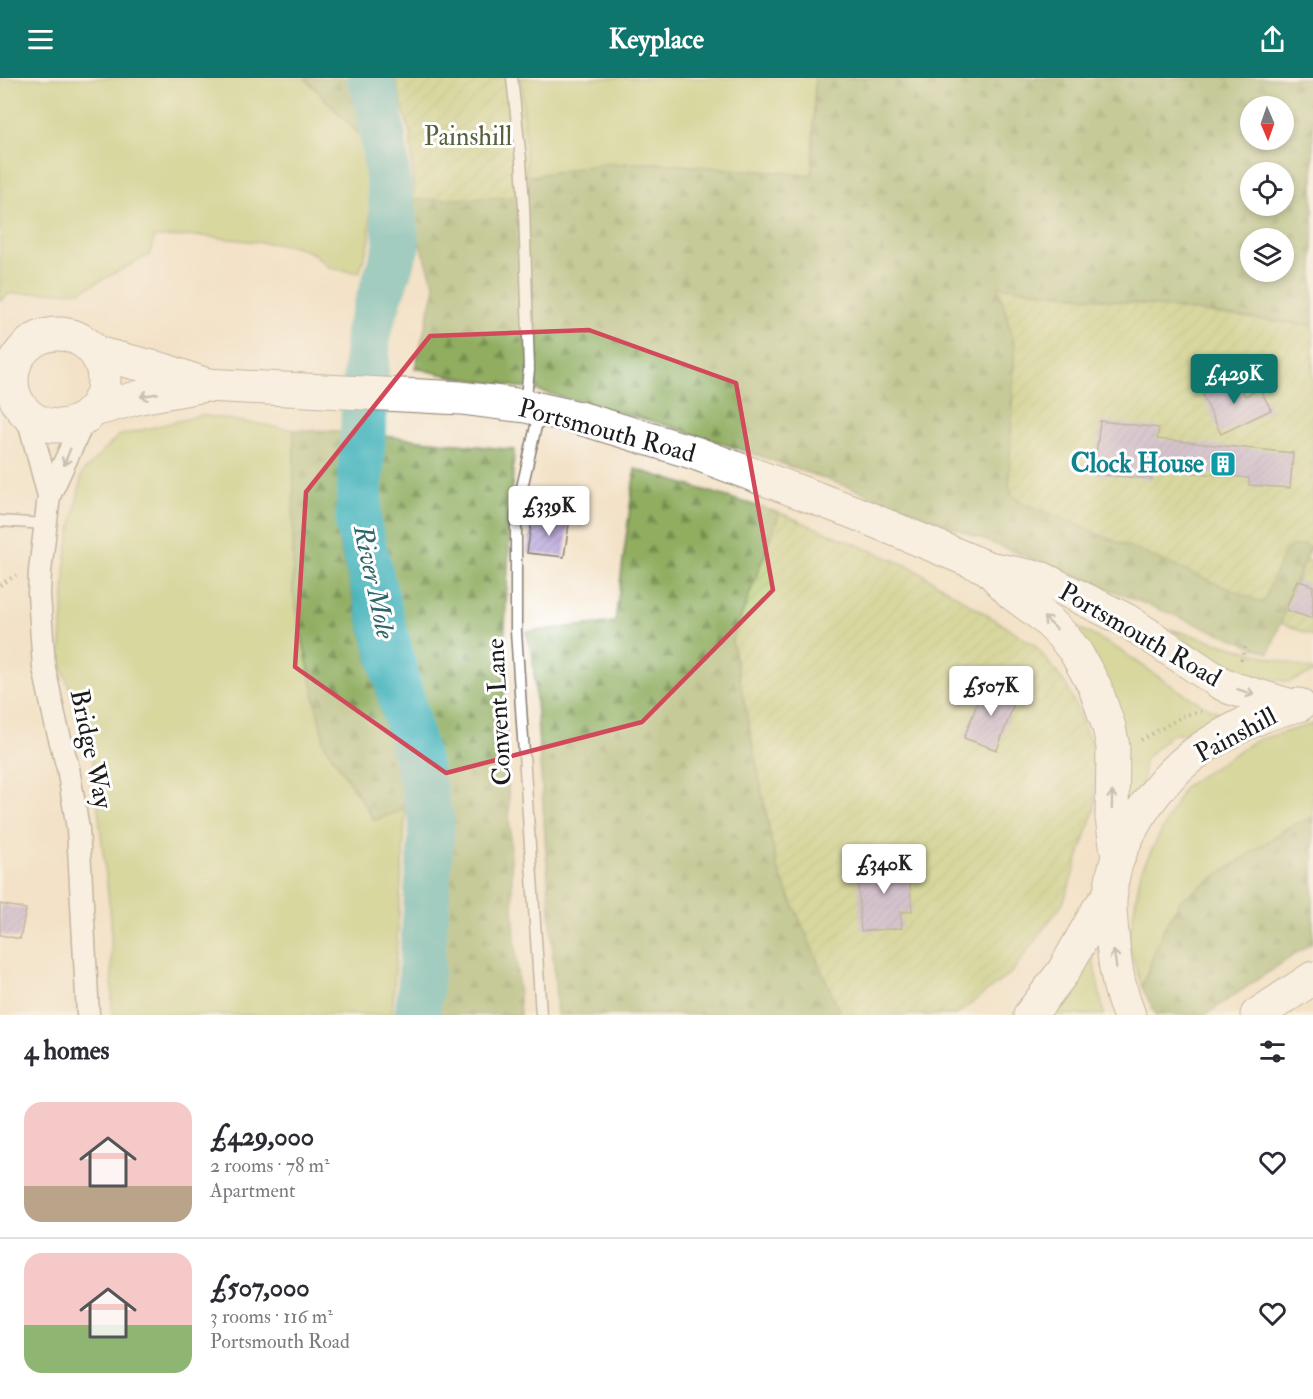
<!DOCTYPE html>
<html lang="en">
<head>
<meta charset="utf-8">
<style>
  :root { --surface:#fff; --page:#f7f7f7; --text:#2b2b33; --muted:#7c7c81; --line:#e1e1e2; --accent:#0f766e }
  body { margin:0; font-family:"IM FELL Double Pica",serif; background:var(--page); color:var(--text); height:100vh; display:flex; flex-direction:column; font-size:22px; white-space:nowrap }
  * { box-sizing:border-box; margin:0 }
  p { font-size:20px; color:var(--muted) }
  .icon { flex:none; width:33px; height:33px; fill:none; stroke:currentColor; stroke-width:2; stroke-linecap:round; stroke-linejoin:round }
  .map { position:relative; height:937px; overflow:hidden }
  .side { display:flex; flex-direction:column; background:var(--surface); flex:1 }
  .side>* { flex:none }
  .needle { width:39px; rotate:178deg }
  .controls { position:absolute; left:1240px; top:18px; display:grid; gap:12px }
  .controls a { display:grid; place-items:center; width:54px; height:54px; border-radius:50%; background:var(--surface); box-shadow:0 3px 9px #0003; font-size:30px }
  .price { position:absolute; translate:-50% -51px; padding:0 14px; border-radius:6px; background:#fff; color:#222; font-size:20px; line-height:39px; filter:drop-shadow(0 2px 3px #0008) }
  .price::after { content:''; position:absolute; left:50%; top:36px; width:18px; height:14px; margin-left:-9px; background:inherit; clip-path:polygon(0 0,100% 0,50% 100%) }
  .price.current { background:var(--accent); color:#fff }
  ul { padding:0; list-style:none }
  li { display:flex; align-items:center; gap:18px; height:150px; padding:0 24px }
  li+li { border-top:2px solid var(--line) }
  li span { display:grid; place-items:center; flex:none; width:168px; height:120px; border-radius:18px; color:#555 }
  li>.icon { margin-inline-start:auto }
  span .icon { width:72px; height:72px; fill:#fffc; stroke-width:1 }
  li b { font-size:26px }
  h2 { display:flex; justify-content:space-between; align-items:center; height:72px; padding:0 24px; font-size:26px }
  header { display:flex; justify-content:space-between; align-items:center; height:78px; padding:0 24px; background:var(--accent); color:#fff; font-size:27px; font-weight:700 }
  .map>svg:first-child { display:block }
  .grass { fill:#b5c96d; stroke:#687244; stroke-width:1.5 }
  .forest { fill:url(#forest-firs); stroke:#56643e; stroke-width:1.5; fill-rule:evenodd }
  .garden { fill:url(#garden-furrows); stroke:#687244; stroke-width:1.5 }
  .lines { fill:none; stroke-linecap:round; stroke-linejoin:round }
  .river { stroke:#40b1b7; stroke-width:46 }
  .building { fill:url(#building-hatch) }
  .lane-casing { stroke:#887f72; stroke-width:13 }
  .street-casing { stroke:#887f72; stroke-width:25 }
  .primary-casing { stroke:#887f72; stroke-width:35 }
  .highway-casing { stroke:#887f72; stroke-width:35 }
  .path { stroke:#887f72; stroke-width:4; stroke-dasharray:1.5 4.5; stroke-linecap:butt }
  .lane { stroke:#fff; stroke-width:10 }
  .street { stroke:#fff; stroke-width:22 }
  .primary { stroke:#fff; stroke-width:33 }
  .highway { stroke:#fff; stroke-width:33 }
  .oneway { stroke:#999 }
  .marked { fill:none; stroke:#d1495b; stroke-width:4.5; stroke-linejoin:round }
  .labels { text-anchor:middle; dominant-baseline:central; stroke-width:6; stroke-linejoin:round; paint-order:stroke }
  .park-label { font-size:26px; fill:#59613c; stroke:#fff }
  .street-label { font-size:26px; fill:#1c1c1c; stroke:#fff }
  .culture-label { font-size:26px; font-weight:bold; fill:#0d838f; stroke:#fff; text-anchor:end }
  .water-label { font-size:27px; font-style:italic; fill:#2e666a; stroke:#fff }
</style>
</head>
<body>
<header><svg class="icon" aria-label="menu" viewBox="0 0 24 24"><path d="M4 6h16M4 12h16M4 18h16"/></svg>Keyplace<svg class="icon" aria-label="share" viewBox="0 0 24 24"><path d="M12 15V3M7 8l5-5 5 5M5 13v7h14v-7"/></svg></header>
<div class="map">
<svg width="1313" height="937" viewBox="0 0 1313 937">
  <defs>
    <pattern id="forest-firs" width="22" height="20" patternUnits="userSpaceOnUse" patternTransform="scale(1.5)"><rect width="22" height="20" fill="#90ad60"/><path d="M5 1l3.5 6h-7zM16 11l3.5 6h-7z" fill="#758c4e"/></pattern>
    <pattern id="garden-furrows" width="10" height="10" patternUnits="userSpaceOnUse" patternTransform="scale(1.5)"><rect width="10" height="10" fill="#b5c96d"/><path d="M-1 1l2-2M0 10L10 0M9 11l2-2" fill="none" stroke="#9bac5e"/></pattern>
    <pattern id="building-hatch" width="6" height="6" patternUnits="userSpaceOnUse" patternTransform="scale(1.5)"><rect width="6" height="6" fill="#b09cd5"/><path d="M-1 1l2-2M0 6l6-6M5 7l2-2" fill="none" stroke="#8e7eac"/></pattern>
  </defs>
  <rect width="100%" height="100%" fill="#fff"/>
  <filter id="ink" filterUnits="userSpaceOnUse"><feTurbulence type="fractalNoise" baseFrequency=".0167" numOctaves="2"/><feDisplacementMap in="SourceGraphic" scale="12" xChannelSelector="R" yChannelSelector="G"/><feConvolveMatrix kernelMatrix="1 2 1 2 8 2 1 2 1" color-interpolation-filters="sRGB"/></filter>
  <filter id="wash" filterUnits="userSpaceOnUse"><feTurbulence type="fractalNoise" baseFrequency=".008" numOctaves="4" result="noise"/><feDisplacementMap in="SourceGraphic" scale="24" xChannelSelector="R" yChannelSelector="G"/><feGaussianBlur stdDeviation="1.35" result="paint"/><feColorMatrix in="noise" values="0 0 0 0 0 0 0 0 0 0 0 0 0 0 0 0 0 1.4 0 .05"/><feComposite in="paint" operator="in"/></filter>
  <g filter="url(#wash)">
    <rect width="100%" height="100%" fill="#f3e2c7"/>
    <g class="grass">
      <path d="M0,0h305l64,67 1,96 -11,32 -29,-5 -16,-14 -19,-8 -93,-10 -47,1 -6,18 -68,36 -72,3 -9,7z"/>
      <path d="M491,0h324l-3,97 -158,-12 -170,21z"/>
      <path d="M202,337l92,15 -1,162 81,228 32,-11 -14,206h-280l-1,-95 -19,-164 -32,-95 6,-104 16,-84 36,-37z"/>
      <path d="M1068,545c18,9 36,17 53,28 37,24 70,52 112,67l-30,16h-32l-27,26 -1,25 -17,22z"/>
      <path d="M1170,551l143,41v3l-24,9 -30,-5 -37,-12z"/>
      <path d="M1313,646v93l-22,9 -110,74 -18,30 -21,57 -14,-42 13,-74 43,-84 70,-46z"/>
      <path d="M1091,872l13,65h-48z"/>
    </g>
    <g class="forest">
      <path d="M305,0h48l16,67z"/>
      <path d="M395,0l90,106 117,-20 52,-1 158,12 3,-97h498v248l-315,-40 17,59 -6,139 3,11 271,59c8,-11 16,-10 28,-8l-28,62 2,4 -16,41 -398,-158 -111,-39 -101,-33 -128,-34 -77,-12 -39,-9 20,-81 -19,-56 -5,-94zM1251,28h33v34h-33zM1251,94h33v34h-33zM1251,160h33v34h-33z"/>
      <path d="M294,352l54,1 -9,111 67,267 -32,11 -50,-77 -31,-151z"/>
      <path d="M383,358l131,14 -11,216 10,239 7,110h-86l10,-77 2,-132 -69,-281z"/>
      <path d="M635,391l145,44 -48,128 45,226 64,148h-284l-24,-358 -7,-25 89,-10z"/>
      <path d="M1313,739v125l-108,73h-49l-14,-28 21,-57 18,-30 110,-74z"/>
    </g>
    <g class="garden">
      <path d="M395,0h127l7,119 -115,3 -3,-63z"/>
      <path d="M998,208l315,40v221c-13,-2 -22,-4 -30,7l-20,49 -241,-101 -10,-7 -3,-11 6,-139z"/>
      <path d="M780,435l131,54 124,78 32,41 28,67v55l-31,93 -52,71 -56,43h-115l-64,-148 -45,-226z"/>
      <path d="M1306,482l7,3v73l-32,-13 4,-11 -2,-4z"/>
    </g>
    <g class="lines">
      <path class="river" d="M370,0l8,24 19,143 -29,87 -10,192 74,298 -12,169 -3,24"/>
    </g>
    <g id="blocks">
      <g class="building">
        <path d="M1236,300l9,18 15,-7 11,21 -50,24 -19,-40z"/>
        <path d="M1100,343l59,7 -2,11 136,14 -3,35 -41,-3v-7l-96,-9 -1,10 -58,-5z"/>
        <path d="M571,433l-7,46 -37,-4 5,-34 23,5z"/>
        <path d="M1297,502l16,6v33l-27,-9z"/>
        <path d="M985,605l32,12 -20,55 -33,-12z"/>
        <path d="M908,784l4,49 -12,1 2,16 -41,3 -4,-65z"/>
        <path d="M0,826l26,5 -6,30 -20,-4z"/>
      </g>
    </g>
  </g>
  <g filter="url(#ink)">
    <use href="#blocks" fill-opacity="0" stroke="#887f72" stroke-width="1.5"/>
    <g class="lines">
      <defs>
        <g id="lane">
          <path d="M512,0l9,82 3,47 5,163 -4,34"/>
          <path d="M539,335l-23,101v117l25,384"/>
          <path d="M0,443l45,3"/>
        </g>
        <g id="street">
          <path d="M28,339l21,79"/>
          <path d="M85,340l-36,78 -9,75 -1,23 5,74 12,56 12,44 10,61 10,186"/>
        </g>
        <g id="primary">
          <circle cx="58" cy="302" r="46"/>
          <path d="M96,275l68,17 40,14"/>
          <path d="M94,332l46,-13 66,-12 255,13 64,8 55,12 115,35 158,59 135,56 55,11 83,41 93,62 12,6 61,18"/>
          <path d="M988,490l25,26 31,23 17,17 14,17 20,36 14,40 4,20 -1,71 6,40"/>
          <path d="M1129,937c-9,-22 -14,-47 -16,-71 -2,-20 -5,-44 -1,-64 8,-42 38,-87 70,-116 29,-26 79,-51 117,-59"/>
        </g>
        <g id="highway">
          <path d="M1030,937l33,-43 35,-62 13,-17"/>
          <path d="M1257,937l56,-37"/>
        </g>
      </defs>
      <use href="#lane" class="lane-casing"/>
      <use href="#street" class="street-casing"/>
      <use href="#primary" class="primary-casing"/>
      <use href="#highway" class="highway-casing"/>
      <g class="path">
        <path d="M0,507l16,-10"/>
        <path d="M1241,582l5,-14"/>
        <path d="M1141,662l44,-25 17,-3"/>
      </g>
      <use href="#lane" class="lane"/>
      <use href="#street" class="street"/>
      <use href="#primary" class="primary"/>
      <use href="#highway" class="highway"/>
    </g>
    <defs><path id="oneway-shaft" d="M-6 0H5M1.5-3L5.5 0L1.5 3" fill="none" stroke-width="1.6" stroke-linecap="round" stroke-linejoin="round" transform="scale(1.5)"/></defs>
    <g class="oneway">
      <use href="#oneway-shaft" transform="translate(149 317) rotate(170)"/>
      <use href="#oneway-shaft" transform="translate(67 379) rotate(112)"/>
      <use href="#oneway-shaft" transform="translate(1050 545) rotate(-137)"/>
      <use href="#oneway-shaft" transform="translate(1246 614) rotate(18)"/>
      <use href="#oneway-shaft" transform="translate(1112 722) rotate(-89)"/>
      <use href="#oneway-shaft" transform="translate(1115 881) rotate(-99)"/>
    </g>
  </g>
  <path d="M0 0H1313V937H0ZM589,252l147,53 37,207 -131,132 -196,51 -151,-106 11,-175 124,-156z" fill="#f3e2c7" fill-opacity=".55" fill-rule="evenodd"/>
  <path class="marked" d="M589,252l147,53 37,207 -131,132 -196,51 -151,-106 11,-175 124,-156z"/>
  <defs>
    <symbol id="building-square" viewBox="-11 -11 22 22"><rect x="-9" y="-9" width="18" height="18" rx="4" fill="#0f9aa8" stroke="#fff"/><path d="M-4-6H4V6H1V3H-1V6H-4ZM-2.5-4.3h1.7v1.8h-1.7ZM.8-4.3h1.7v1.8H.8ZM-2.5-1h1.7V.8h-1.7ZM.8-1h1.7V.8H.8Z" fill="#fff"/></symbol>
  </defs>
  <g fill-rule="evenodd">
    <use href="#building-square" x="1208" y="371" width="30" height="30"/>
  </g>
  <g class="labels">
    <g class="park-label">
      <text x="468" y="59">Painshill</text>
    </g>
    <g class="street-label">
      <text transform="translate(607 353) rotate(15)">Portsmouth Road</text>
      <text transform="translate(1140 557) rotate(30)">Portsmouth Road</text>
      <text transform="translate(499 634) rotate(-93)">Convent Lane</text>
      <text transform="translate(1236 657) rotate(-28)">Painshill</text>
      <text transform="translate(91 671) rotate(78)">Bridge Way</text>
    </g>
    <g class="culture-label">
      <text x="1204" y="386">Clock House</text>
    </g>
    <g class="water-label">
      <text transform="translate(374 504) rotate(78)">River Mole</text>
    </g>
  </g>
</svg>
<div class="controls">
<a><svg class="needle" viewBox="-14 -14 28 28"><path d="M0-13l5 13h-10z" fill="#e53935"/><path d="M0 13l5-13h-10z" fill="#7c7c81"/></svg></a>
<a><svg class="icon" aria-label="locate" viewBox="0 0 24 24"><circle cx="12" cy="12" r="6"/><path d="M12 2v4M12 18v4M2 12h4M18 12h4"/></svg></a>
<a><svg class="icon" aria-label="layers" viewBox="0 0 24 24"><path d="M12 4l9 5-9 5-9-5zM3 14l9 5 9-5"/></svg></a>
</div>
<b class="price current" style="left:1234px;top:327px">£429K</b>
<b class="price" style="left:549px;top:459px">£339K</b>
<b class="price" style="left:991px;top:639px">£507K</b>
<b class="price" style="left:884px;top:817px">£340K</b>
</div>
<section class="side">
<h2>4 homes<svg class="icon" aria-label="filters" viewBox="0 0 24 24"><path d="M4 7h16M4 17h16"/><circle cx="9" cy="7" r="2"/><circle cx="15" cy="17" r="2"/></svg></h2>
<ul>
<li><span style="background:linear-gradient(#f6c9c9 70%,#b9a48a 0)"><svg class="icon" aria-label="home" viewBox="0 0 24 24"><path d="M3 11l9-7 9 7M6 9v11h12V9"/></svg></span><div><b>£429,000</b><p>2 rooms · 78 m²</p><p>Apartment</p></div><svg class="icon" aria-label="heart" viewBox="0 0 24 24"><path d="M12 20l-8-8c-3-5 5-10 8-4 3-6 11-1 8 4z"/></svg></li>
<li><span style="background:linear-gradient(#f6c9c9 60%,#8fb573 0)"><svg class="icon" aria-label="home" viewBox="0 0 24 24"><path d="M3 11l9-7 9 7M6 9v11h12V9"/></svg></span><div><b>£507,000</b><p>3 rooms · 116 m²</p><p>Portsmouth Road</p></div><svg class="icon" aria-label="heart" viewBox="0 0 24 24"><path d="M12 20l-8-8c-3-5 5-10 8-4 3-6 11-1 8 4z"/></svg></li>
</ul>
</section>
</body>
</html>
